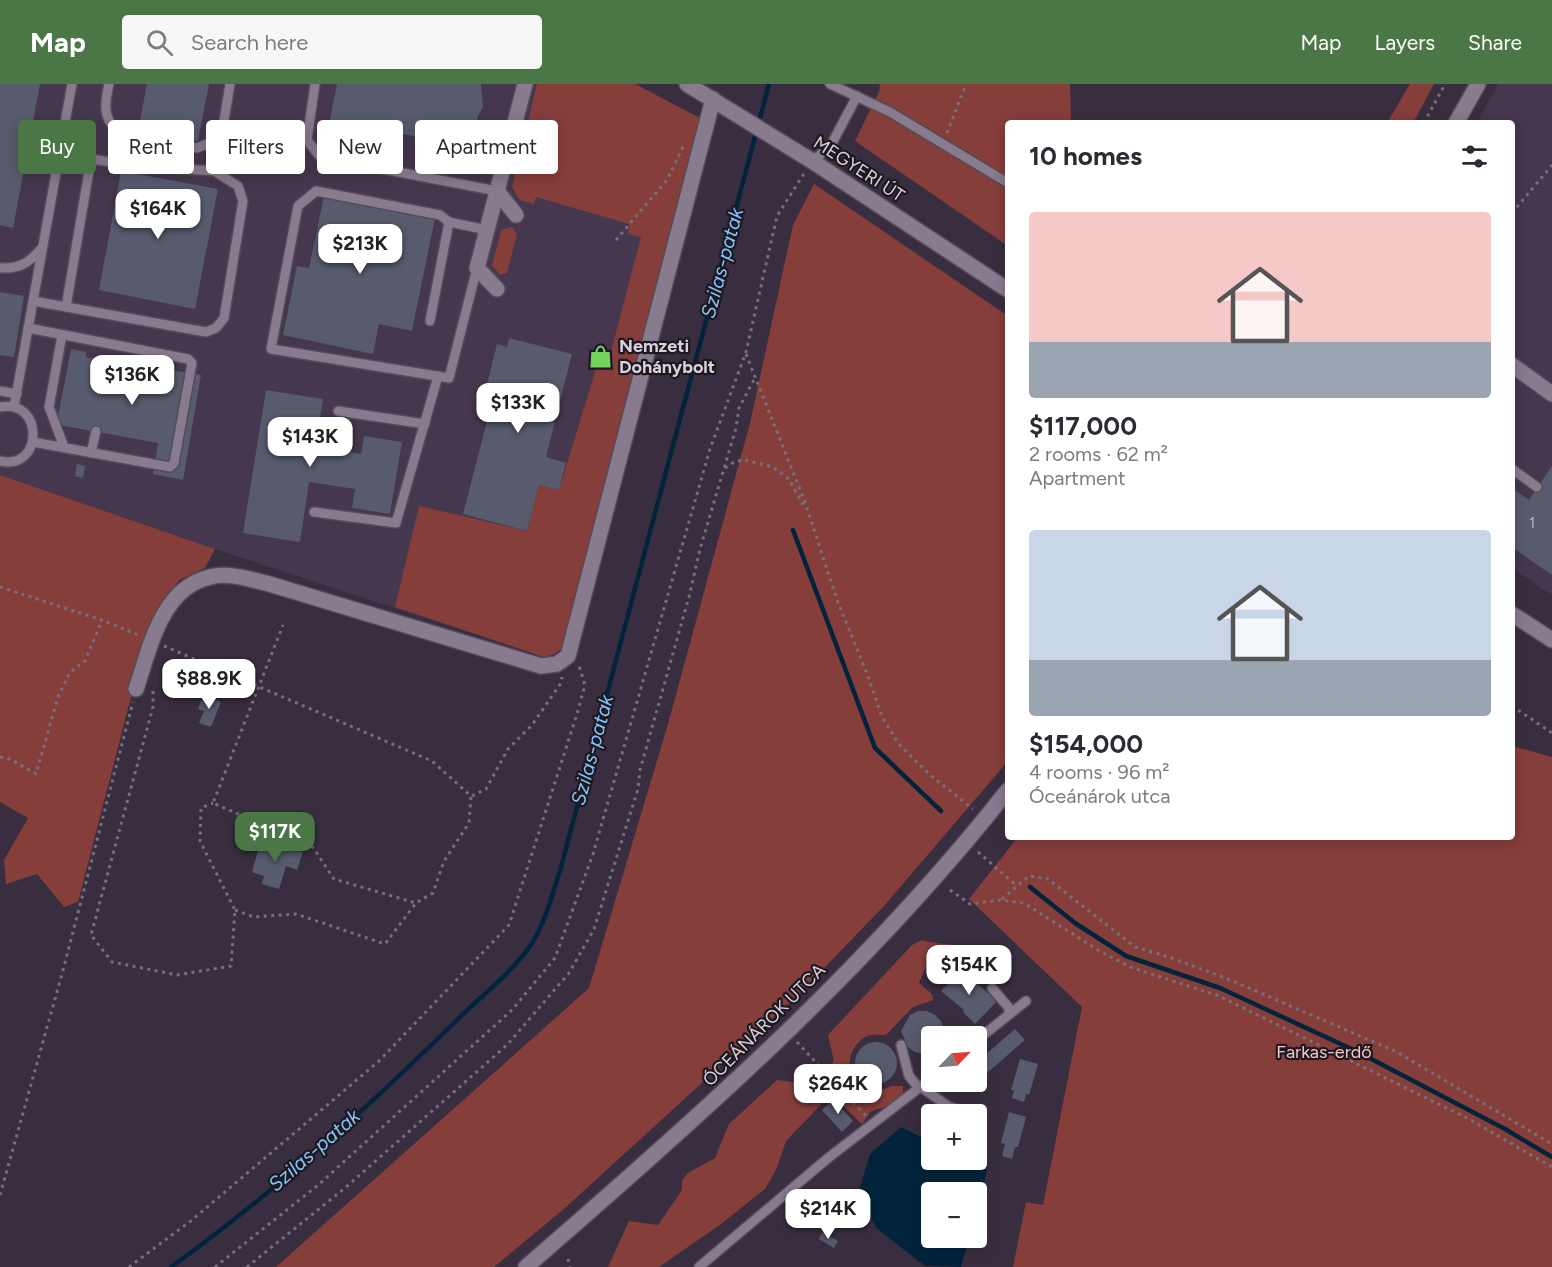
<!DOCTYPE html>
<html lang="en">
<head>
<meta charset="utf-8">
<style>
  :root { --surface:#fff; --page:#f7f7f7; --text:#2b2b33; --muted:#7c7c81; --accent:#4b7645 }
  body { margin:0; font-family:Figtree,sans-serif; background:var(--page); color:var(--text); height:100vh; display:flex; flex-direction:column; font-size:22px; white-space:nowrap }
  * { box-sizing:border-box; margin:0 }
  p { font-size:20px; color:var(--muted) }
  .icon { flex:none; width:33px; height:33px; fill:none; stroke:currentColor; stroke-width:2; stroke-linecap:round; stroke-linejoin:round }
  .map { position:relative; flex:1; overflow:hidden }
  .panel { position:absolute; left:1005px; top:36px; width:510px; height:720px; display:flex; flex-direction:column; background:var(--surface); border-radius:6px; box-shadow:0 3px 15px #0003 }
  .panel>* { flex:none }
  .guide { position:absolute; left:18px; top:36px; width:570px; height:54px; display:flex; gap:12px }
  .needle { width:39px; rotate:65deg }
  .fabs { position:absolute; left:921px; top:942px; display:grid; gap:12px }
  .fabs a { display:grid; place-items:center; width:66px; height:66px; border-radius:6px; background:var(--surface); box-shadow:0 3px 15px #0003; font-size:30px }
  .price { position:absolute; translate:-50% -51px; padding:0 14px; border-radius:12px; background:#fff; color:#222; font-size:20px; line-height:39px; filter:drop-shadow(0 2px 3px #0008) }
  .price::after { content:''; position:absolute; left:50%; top:36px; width:18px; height:14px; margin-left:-9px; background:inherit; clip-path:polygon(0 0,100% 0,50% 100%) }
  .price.on { background:var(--accent); color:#fff }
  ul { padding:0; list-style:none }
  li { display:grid; align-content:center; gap:12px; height:318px; padding:0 24px }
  li span { display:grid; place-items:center; height:186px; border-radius:6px; color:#555 }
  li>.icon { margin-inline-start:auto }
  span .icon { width:108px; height:108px; fill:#fffc; stroke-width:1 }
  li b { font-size:26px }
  h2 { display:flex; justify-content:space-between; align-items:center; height:72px; padding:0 24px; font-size:26px }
  .pill { padding:0 21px; border-radius:6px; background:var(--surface); box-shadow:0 3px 15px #0003; font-size:21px; line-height:54px }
  .pill.on { background:var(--accent); color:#fff }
  header { display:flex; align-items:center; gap:36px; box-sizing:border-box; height:84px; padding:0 30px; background:var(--accent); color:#fff }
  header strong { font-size:28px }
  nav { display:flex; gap:33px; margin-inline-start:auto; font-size:21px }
  .search { width:420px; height:54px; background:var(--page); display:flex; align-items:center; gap:15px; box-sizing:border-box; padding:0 21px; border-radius:6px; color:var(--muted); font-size:22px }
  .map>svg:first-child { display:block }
  .built { fill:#45374d }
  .green { fill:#863e3b }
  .water { fill:#01243c }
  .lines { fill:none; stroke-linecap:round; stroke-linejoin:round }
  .stream { stroke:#01243c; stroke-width:4.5 }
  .building { fill:#585b6e }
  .service-casing { stroke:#544b58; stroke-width:12 }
  .minor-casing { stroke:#544b58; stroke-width:18 }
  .tertiary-casing { stroke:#544b58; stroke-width:18 }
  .secondary-casing { stroke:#544b58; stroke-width:18 }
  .path { stroke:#786f7d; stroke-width:3; stroke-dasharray:3 4.5; stroke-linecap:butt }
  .service { stroke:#887b8e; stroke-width:9 }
  .minor { stroke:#887b8e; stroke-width:15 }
  .tertiary { stroke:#887b8e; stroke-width:15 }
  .secondary { stroke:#887b8e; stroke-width:15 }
  .labels { text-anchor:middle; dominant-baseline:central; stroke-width:4.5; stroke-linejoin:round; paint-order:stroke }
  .number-label { font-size:15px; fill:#b9b4c0 }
  .street-label { font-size:18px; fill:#d9d2dc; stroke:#1e1920 }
  .poi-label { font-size:18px; font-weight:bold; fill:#d9d2dc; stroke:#1e1920; text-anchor:start }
  .park-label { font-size:18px; fill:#f3c6c2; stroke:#1e1920 }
  .water-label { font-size:20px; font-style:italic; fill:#82c5fc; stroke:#1e1920 }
</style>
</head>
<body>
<header>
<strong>Map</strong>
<div class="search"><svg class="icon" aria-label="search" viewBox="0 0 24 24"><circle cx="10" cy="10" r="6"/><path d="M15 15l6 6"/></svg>Search here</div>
<nav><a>Map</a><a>Layers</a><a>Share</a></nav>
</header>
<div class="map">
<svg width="1552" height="1183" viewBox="0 0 1552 1183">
  <rect width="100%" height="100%" fill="#392e3f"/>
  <g class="built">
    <path d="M0,0h635l65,34 -146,536 -10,3 -329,-108 -215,-74z"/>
    <path d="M1498,0h54v511l-40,-27v-445h-35z"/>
  </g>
  <g class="green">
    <path d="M537,0h98l65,34 -137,530 -9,6 -10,3 -149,-50 24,-101 108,25 12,-46 20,5 39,-128 10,1 33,-126 -13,-3 1,-10 -93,-27 -2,7 -14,-4 -8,-13z"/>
    <path d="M880,0h190l1,39h-63v123l-153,-105 24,-49z"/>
    <path d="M1410,0h24l-21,39h-26z"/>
    <path d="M814,100l194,132v445l-124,145 -87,90 -232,212 -71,59h-218l313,-279 79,-264 82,-301 43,-198z"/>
    <path d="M512,143l5,7 -10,39 -7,2 -8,-10 9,-35z"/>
    <path d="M0,391l215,74 -10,19 -26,12 -21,29 -12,30 -68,263 -14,5 -27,-33 -31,10 -2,-24 24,-42 -28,-16z"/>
    <path d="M1512,662l40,11v510h-539l13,-65 17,3 39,-198 -113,-108 49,-62h494z"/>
    <path d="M922,856c15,5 29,2 43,8l2,8 -13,6 -28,5 -7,16 13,11 1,6 -20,7 -27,28c-6,0 -14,-1 -19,1 -26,14 -21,49 5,58l20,-8h11v8l-14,12 -18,5 -9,13 -31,-30 -45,47 -10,29 -11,19 -44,35 -62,43h-51l21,-46 29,4 24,-35v-10l6,-7 27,-15 14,-34 48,-44 32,4 25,-23 -6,-26 84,-90z"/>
  </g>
  <path class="water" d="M901,1043l30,15 1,18h34l21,10 -10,40 -1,-18h-44v46h37l-8,29 -36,-1 -49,-38 -17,-37 11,-37z"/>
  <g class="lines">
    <g class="stream">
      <path d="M793,446l82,218 66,63"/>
      <path d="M1030,803l45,36 51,33 94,32 138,64 147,77 47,28"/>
      <path d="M171,1183c102,-73 196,-159 285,-246 23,-23 60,-52 76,-78 14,-22 20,-49 28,-72l209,-787"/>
    </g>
  </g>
  <g class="building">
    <path d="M0,0h40l-27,144 -13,-3z"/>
    <path d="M147,0h62l-11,57 -60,-11z"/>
    <path d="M337,0h144l2,23 -5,9 -8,31 -140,-27z"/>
    <path d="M121,87l97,18 -23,120 -96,-19z"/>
    <path d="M324,112l111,22 -23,113 -33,-7 -6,30 -90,-19 14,-69 12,2z"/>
    <path d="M0,208l24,4 -10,61 -14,-2z"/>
    <path d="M509,254l63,16 -26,103 20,6 -7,27 -20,-5 -12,46 -64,-17 29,-112 -9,-2 14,-56 10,3z"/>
    <path d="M71,265l15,3v5l16,3 1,-4 55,11 -3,16 14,2 3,-15 29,5 -18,105 -30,-6 5,-31 -99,-18 -2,-3z"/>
    <path d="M266,306l57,9 -8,47 46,8 3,-18 38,6 -12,72 -38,-6 3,-19 -46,-7 -9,60 -57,-9z"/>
    <path d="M77,380l8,2 -2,12 -8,-2z"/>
    <path d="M1552,382v109l-40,-28v-59l17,12z"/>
    <path d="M203,611l18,7 -10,25 -12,-4 5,-12 -6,-2z"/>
    <path d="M261,756l42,12 -6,18 -11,-4 -7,23 -17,-5 2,-8 -12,-4z"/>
    <path d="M964,884l12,12 -2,1 23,20 -22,23 -12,-12 1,-2 -23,-19z"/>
    <path d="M918,927h9l8,4 6,6 3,9v6h-12v16l-8,2 -9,-2 -7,-5 -7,-16 9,-16z"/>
    <path d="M1015,945l10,11 -38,33 -10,-11z"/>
    <circle cx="876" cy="979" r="21"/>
    <path d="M1020,975l18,5 -9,31 -3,-1 -2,8 -12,-4 2,-8h-3z"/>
    <path d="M833,1015l20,22 -11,11 -20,-22z"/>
    <path d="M1009,1028l17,5 -8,30h-3l-3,12 -10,-3 3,-12 -4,-1z"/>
    <path d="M822,1148l16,9 -4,7 -15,-9z"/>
  </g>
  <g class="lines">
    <defs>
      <g id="service">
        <path d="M109,0c-4,18 -7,33 8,47l80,17 17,-7 9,-14 7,-43"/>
        <path d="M315,0l-8,56 13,17 177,34"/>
        <path d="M830,0l60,28 118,71"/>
        <path d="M812,77l18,-14 27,-51"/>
        <path d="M425,92l7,-30 73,15"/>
        <path d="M449,138l38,8"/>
        <path d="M0,184c19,1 29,-5 41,-19"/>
        <path d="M33,217l173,31 10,-4 8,-10 19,-117 -5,-15 -24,-15 -84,-6 -58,-9 -10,-15"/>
        <path d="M66,223l25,-148"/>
        <path d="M430,237l19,-99 -9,-7 -124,-24 -18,15 -27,143 178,29 28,-110"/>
        <path d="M28,244l160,31 4,4 -18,100 -4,4 -137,-25"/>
        <path d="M62,251l-13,72 15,40"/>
        <path d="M0,307l17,3"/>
        <path d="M0,323c44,-9 44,64 0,54"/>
        <path d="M14,323l58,-323"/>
        <path d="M338,327l87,13"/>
        <path d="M91,369l5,-22"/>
        <path d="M1512,385l25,18"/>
        <path d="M314,428l82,11 42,-147"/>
        <path d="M992,904l17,20v6"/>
        <path d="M976,957l50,-40"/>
        <path d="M901,961l8,31 10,12"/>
        <path d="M921,1003l28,20 21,5"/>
        <path d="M699,1183l129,-109 104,-80"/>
      </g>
      <g id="minor">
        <path d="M497,107l19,24"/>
        <path d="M497,205l-20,-21 48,-184"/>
        <path d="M1512,281l40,29"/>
        <path d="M136,605c14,-41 25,-101 74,-112 18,-5 38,2 56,6l275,83 16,-2 11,-8 145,-557"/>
      </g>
      <g id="tertiary">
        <path d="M1456,39l22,-39"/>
        <path d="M526,1183c171,-148 342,-299 482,-477"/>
      </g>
      <g id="secondary">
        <path d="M687,0l125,77 196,129"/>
        <path d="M1512,530l40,26"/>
      </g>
    </defs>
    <use href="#service" class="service-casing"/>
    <use href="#minor" class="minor-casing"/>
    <use href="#tertiary" class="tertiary-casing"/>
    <use href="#secondary" class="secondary-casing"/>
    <g class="path">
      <path d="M1424,39l21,-39"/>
      <path d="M947,49l19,-49"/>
      <path d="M1512,129l40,-48"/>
      <path d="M616,156l51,-60 17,-35"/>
      <path d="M746,270l59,148 32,98 31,76 14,41 16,26 31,31 44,35"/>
      <path d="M725,384l11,-7 9,-1 28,7 16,12 16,29"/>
      <path d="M0,503l102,33 36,15"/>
      <path d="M164,562l268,115 39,35 -2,27 -25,38 -11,32 -17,10 -82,-24 -22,-33 -99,-43 70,-178"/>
      <path d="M153,607v16l-62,228 21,27 65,13 54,-9 4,-56 -35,-69 1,-33 12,-5"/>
      <path d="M1512,622l40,27"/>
      <path d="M0,673l10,2 26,15 22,-77 12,-25 15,-11 17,-41"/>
      <path d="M472,712l14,-7 22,-40 24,-24 29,-42 1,-6"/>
      <path d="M978,768l39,34"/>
      <path d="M950,806l20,14 31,-4 23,3 74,47 32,17 89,29 248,122 85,49"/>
      <path d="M1002,815l27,-23 19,3 87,68 34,10 59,22 169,73 155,92"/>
      <path d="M235,826l19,7 42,-3 89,30 31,-41"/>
      <path d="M797,958l69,74"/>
      <path d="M0,1111l62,-221 71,-272"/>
      <path d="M568,1175l2,8"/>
      <path d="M129,1183l63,-47 187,-159 130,-136 68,-211 8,-29 -6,-19"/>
      <path d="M215,1183l102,-81 195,-176 43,-52 38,-104 117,-405 36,-97 31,-136 28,-44"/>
      <path d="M247,1183l98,-79 162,-143 62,-72 25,-44 44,-140 2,-19 49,-173 11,-48 36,-121 3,-20 17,-32"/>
    </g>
    <use href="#service" class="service"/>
    <use href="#minor" class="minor"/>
    <use href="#tertiary" class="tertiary"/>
    <use href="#secondary" class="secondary"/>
  </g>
  <defs>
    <symbol id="shop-bare" viewBox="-9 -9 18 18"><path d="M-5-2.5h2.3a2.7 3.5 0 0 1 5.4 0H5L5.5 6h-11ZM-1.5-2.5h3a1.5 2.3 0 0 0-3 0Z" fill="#73d25c" stroke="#1e1920" stroke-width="2.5" paint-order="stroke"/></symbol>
  </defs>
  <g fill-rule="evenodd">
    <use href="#shop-bare" x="584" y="256" width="33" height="33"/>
  </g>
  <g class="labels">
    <g class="number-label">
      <text x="1532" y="439">1</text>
    </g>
    <g class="street-label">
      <text transform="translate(859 85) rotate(33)">MEGYERI ÚT</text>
      <text transform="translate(764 941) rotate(-45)">ÓCEÁNÁROK UTCA</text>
    </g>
    <g class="poi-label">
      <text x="619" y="262">Nemzeti<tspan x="619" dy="21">Dohánybolt</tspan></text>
    </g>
    <g class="park-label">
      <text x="1324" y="968">Farkas-erdő</text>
    </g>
    <g class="water-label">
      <text transform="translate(722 179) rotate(-75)">Szilas-patak</text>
      <text transform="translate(592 666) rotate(-75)">Szilas-patak</text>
      <text transform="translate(314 1066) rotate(-41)">Szilas-patak</text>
    </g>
  </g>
</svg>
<div class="fabs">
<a><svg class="needle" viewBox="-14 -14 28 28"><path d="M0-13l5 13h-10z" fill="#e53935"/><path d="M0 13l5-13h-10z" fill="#7c7c81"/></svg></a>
<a>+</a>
<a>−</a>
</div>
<b class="price" style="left:158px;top:156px">$164K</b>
<b class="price" style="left:360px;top:191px">$213K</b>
<b class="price" style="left:132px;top:322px">$136K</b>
<b class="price" style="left:518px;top:350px">$133K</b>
<b class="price" style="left:310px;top:384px">$143K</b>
<b class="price" style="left:209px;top:626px">$88.9K</b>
<b class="price on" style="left:275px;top:779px">$117K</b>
<b class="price" style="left:969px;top:912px">$154K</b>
<b class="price" style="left:838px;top:1031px">$264K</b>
<b class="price" style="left:828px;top:1156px">$214K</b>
<div class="guide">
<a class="pill on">Buy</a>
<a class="pill">Rent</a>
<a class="pill">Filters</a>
<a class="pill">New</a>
<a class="pill">Apartment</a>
</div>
<section class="panel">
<h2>10 homes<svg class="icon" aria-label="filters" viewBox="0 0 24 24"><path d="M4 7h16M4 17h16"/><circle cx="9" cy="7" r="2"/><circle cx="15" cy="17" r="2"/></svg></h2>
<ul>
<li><span style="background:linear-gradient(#f6c9c9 70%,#9aa5b1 0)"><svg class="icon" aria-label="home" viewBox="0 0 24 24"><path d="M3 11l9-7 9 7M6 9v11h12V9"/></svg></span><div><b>$117,000</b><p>2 rooms · 62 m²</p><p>Apartment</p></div></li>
<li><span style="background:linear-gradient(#c9d6e8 70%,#9aa5b1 0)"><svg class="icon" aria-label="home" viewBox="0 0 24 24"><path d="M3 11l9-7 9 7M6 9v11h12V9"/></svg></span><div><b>$154,000</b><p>4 rooms · 96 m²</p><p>Óceánárok utca</p></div></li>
</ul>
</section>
</div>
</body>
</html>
